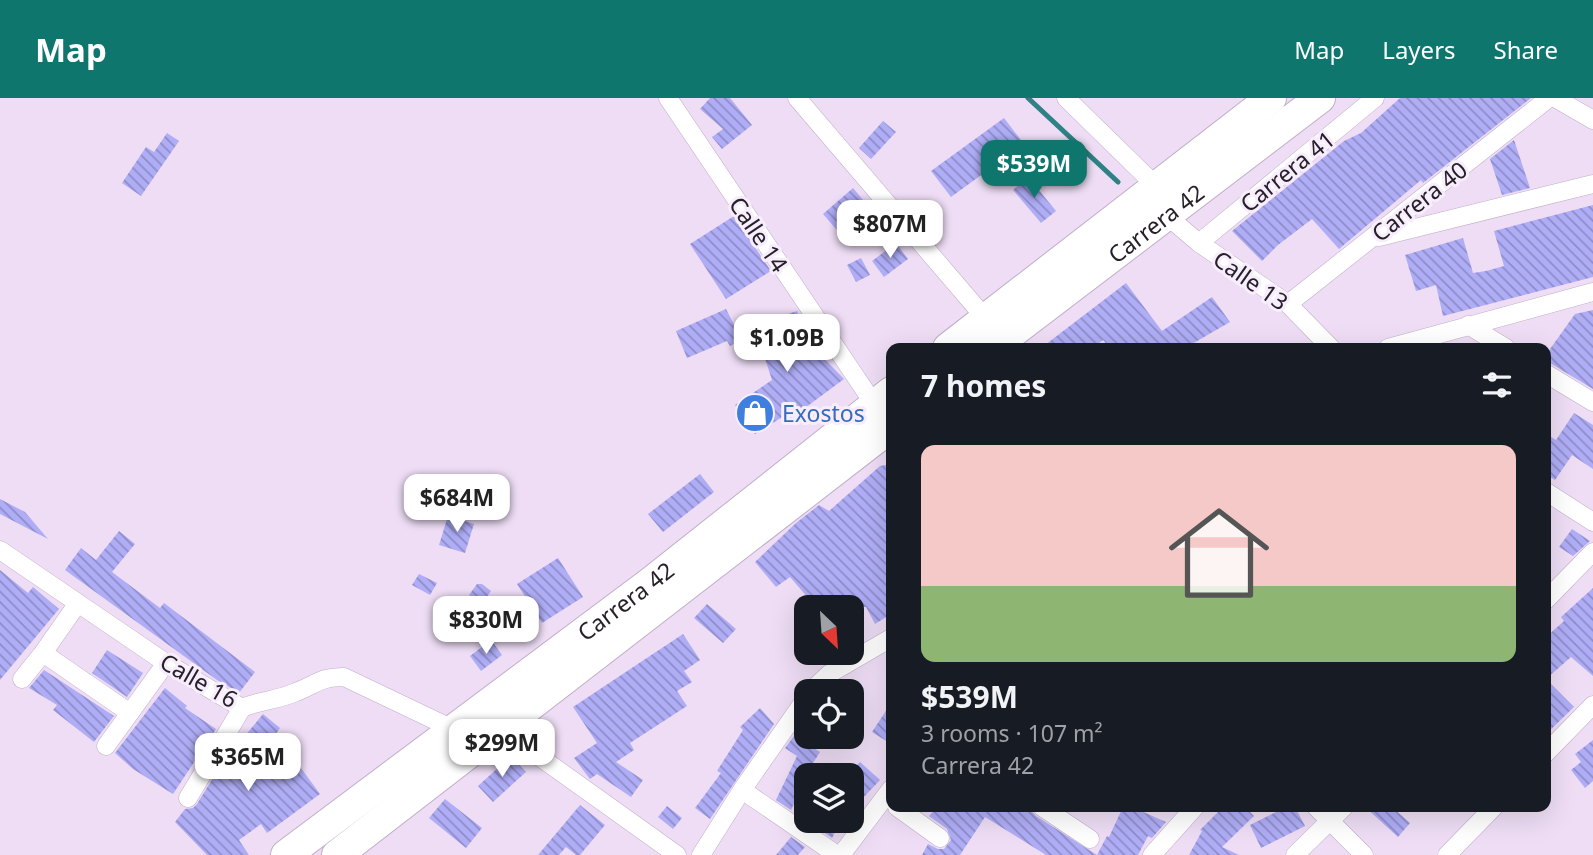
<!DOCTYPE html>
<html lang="en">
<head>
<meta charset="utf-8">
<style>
  :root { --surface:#171b24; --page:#242831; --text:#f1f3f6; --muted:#9ea1a6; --line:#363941; --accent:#0f766e }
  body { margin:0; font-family:"Noto Sans",sans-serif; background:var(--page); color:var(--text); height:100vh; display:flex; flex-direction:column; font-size:26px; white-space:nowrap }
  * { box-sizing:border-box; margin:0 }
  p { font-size:23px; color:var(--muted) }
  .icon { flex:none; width:38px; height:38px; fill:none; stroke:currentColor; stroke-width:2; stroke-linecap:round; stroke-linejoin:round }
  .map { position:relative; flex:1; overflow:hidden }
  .drawer { position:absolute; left:886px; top:245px; width:665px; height:469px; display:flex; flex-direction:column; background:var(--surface); border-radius:14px; box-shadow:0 7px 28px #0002 }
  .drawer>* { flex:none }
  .needle { width:46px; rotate:155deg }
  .fabs { position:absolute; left:794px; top:497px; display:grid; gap:14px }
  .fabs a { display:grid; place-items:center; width:70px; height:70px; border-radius:14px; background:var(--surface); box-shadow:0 7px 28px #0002; font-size:35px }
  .price { position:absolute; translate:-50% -60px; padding:0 16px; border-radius:14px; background:#fff; color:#222; font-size:23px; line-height:46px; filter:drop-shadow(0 2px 4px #0008) }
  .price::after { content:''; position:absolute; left:50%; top:42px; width:21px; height:16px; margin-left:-10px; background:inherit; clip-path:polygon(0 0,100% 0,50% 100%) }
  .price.selected { background:var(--accent); color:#fff }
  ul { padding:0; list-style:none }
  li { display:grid; align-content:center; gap:14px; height:371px; padding:0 35px }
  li+li { border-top:2px solid var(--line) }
  li span { display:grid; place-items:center; height:217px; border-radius:14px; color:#555 }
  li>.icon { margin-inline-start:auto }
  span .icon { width:126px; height:126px; fill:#fffc; stroke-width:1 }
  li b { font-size:30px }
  h2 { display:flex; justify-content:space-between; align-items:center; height:84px; padding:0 35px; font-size:30px }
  header { display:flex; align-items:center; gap:42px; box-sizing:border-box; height:98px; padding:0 35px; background:var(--accent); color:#fff }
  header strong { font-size:33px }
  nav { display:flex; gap:38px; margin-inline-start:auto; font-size:24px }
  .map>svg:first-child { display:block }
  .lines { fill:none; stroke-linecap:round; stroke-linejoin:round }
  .stream { stroke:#2e8286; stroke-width:5 }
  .building { fill:url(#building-back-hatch) }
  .minor-casing { stroke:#bfafc7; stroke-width:19 }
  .trunk-casing { stroke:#bfafc7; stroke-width:32 }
  .minor { stroke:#fff; stroke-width:18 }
  .trunk { stroke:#fff; stroke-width:30 }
  .labels { text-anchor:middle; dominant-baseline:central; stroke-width:6; stroke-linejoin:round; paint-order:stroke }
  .street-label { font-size:23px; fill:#262028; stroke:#f7edfc }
  .shop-label { font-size:23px; fill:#366cbe; stroke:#f7edfc; text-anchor:start }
</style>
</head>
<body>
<header>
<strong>Map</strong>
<nav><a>Map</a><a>Layers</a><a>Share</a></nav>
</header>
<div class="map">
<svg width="1593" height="757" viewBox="0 0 1593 757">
  <defs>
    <pattern id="building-back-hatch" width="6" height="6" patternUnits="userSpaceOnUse" patternTransform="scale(1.75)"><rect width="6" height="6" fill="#afadf6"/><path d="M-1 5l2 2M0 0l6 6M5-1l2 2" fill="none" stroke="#8e8cc7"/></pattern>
  </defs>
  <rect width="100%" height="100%" fill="#eeddf5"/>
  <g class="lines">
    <path class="stream" d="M1028,0l90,84"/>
  </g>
  <g class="building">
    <path d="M710,0h20l22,27 -30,24 -10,-12 11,-8 -23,-20z"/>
    <path d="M1400,0h131l-108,85 -2,-3 -82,69 -27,-30 -34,26 -16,16 -30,-30 112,-90 17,-8z"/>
    <path d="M1004,20l20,26 -73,53 -20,-26z"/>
    <path d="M883,23l13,11 -25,27 -12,-11z"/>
    <path d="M167,35l12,8 -38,55 -19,-13 24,-36 8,5z"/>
    <path d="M1514,42l16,48 -28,7 -12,-36z"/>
    <path d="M1028,79l28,34 -15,12 -28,-33z"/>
    <path d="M853,90l20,24 -30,25 -20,-23z"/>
    <path d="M1593,107v72l-150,39 -7,-31 -20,6 -11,-36 58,-17 10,35 13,-2 18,-5 -10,-35z"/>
    <path d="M734,118l37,55 -45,28 -36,-55z"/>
    <path d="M896,145l12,16 -24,18 -12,-16z"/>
    <path d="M861,160l9,17 -14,7 -9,-17z"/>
    <path d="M1126,185l36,48 50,-34 18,25 -45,26h-75l-7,-8 -10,8h-52z"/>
    <path d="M726,211l16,31 -12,6 -3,-5 -40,17 -11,-27z"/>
    <path d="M1593,212v79l-48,-29v-4l30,-42z"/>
    <path d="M797,213l10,30 37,38 -58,43 -2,-6 -29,18 -20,-29 37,-25 -18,-55z"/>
    <path d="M1574,315l19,12v44l-21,-14 -17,25 -10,-6v-41l11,7z"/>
    <path d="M891,366v150l-16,10 -9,-17h-50l-26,-30 -14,10 -21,-25 41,-39 23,-18 10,6 51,-45z"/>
    <path d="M700,376l14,18 -51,40 -15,-18z"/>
    <path d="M0,401l25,13 23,27 -48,-25z"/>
    <path d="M448,418l26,8 -9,29 -26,-8z"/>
    <path d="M1572,431l18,12 -17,15 -14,-9z"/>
    <path d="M119,433l16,13 -23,28 48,36 4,-5 91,69 -16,21 -22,-13 -152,-110 16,-22 15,12z"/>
    <path d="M558,460l25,39 -41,26 -25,-39z"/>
    <path d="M0,472l28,23 5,-6 26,22 -59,71z"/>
    <path d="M419,476l18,9 -7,12 -18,-10z"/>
    <path d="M477,486h5l9,7 -9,13 -13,-9z"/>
    <path d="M1593,490v88l-22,-19 -25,22 28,28 -29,28v-97l19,-17 -3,-4z"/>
    <path d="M707,506l29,25 -13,14 -29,-25z"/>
    <path d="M683,536l17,26 -16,11 8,11 -15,9 10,15 -57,37 4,7 -18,12 27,18 -12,17 -34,-23 -7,5 -16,-21 23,-15 -24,-36z"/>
    <path d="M491,542l11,15 -21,16 -11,-15z"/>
    <path d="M107,552l36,23 -16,24 -35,-24z"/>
    <path d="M44,572l70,46 -20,26 -41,-32 4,-5 -28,-17z"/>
    <path d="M165,590l22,18 -2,2 31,21 -43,65 -40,-25 -18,-16z"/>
    <path d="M891,605v41l-19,-12z"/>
    <path d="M760,610l14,16 -64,95 -15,-11 26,-35 -4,-2 26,-41 -3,-3z"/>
    <path d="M263,616l17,14 -4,6 44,60 -53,39 -6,-9 -22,16 10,15h-42l-32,-33 10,-13 8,-1 4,-4 24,-39z"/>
    <path d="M807,619v20h12l-5,11 6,4 -19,30 3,1 -13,27 -15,-10 21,-44 -12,-8 9,-12 1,1z"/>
    <path d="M1593,642v41l-8,7 -14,-18 10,-8 -6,-8z"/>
    <path d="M511,658l15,16 -33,30 -15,-16z"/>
    <path d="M860,664l20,18 -18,19 -10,-9v-20z"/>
    <path d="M445,701l37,29 -16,20 -37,-30z"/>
    <path d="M580,707l25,20 -25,30h-4l-10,-8 -7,8h-21z"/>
    <path d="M667,708l15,12 -9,11 -15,-12z"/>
    <path d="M937,709h91l8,9 61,39 10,-19 2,1 14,-30h9l34,15 -14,16 -4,-2 -10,19h-92l-61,-38 -25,38h-38l6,-11 10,5h6l7,-9 -4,-11 -18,-13z"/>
    <path d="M1223,709h22l9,9 -32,31 17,8h-50l13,-24 -2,-1z"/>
    <path d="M1286,709h9l10,19 -44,22 -11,-23z"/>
    <path d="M1365,709h27l18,16 -12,14z"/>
    <path d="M819,723h22l-9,17 -16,-11z"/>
    <path d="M791,739l14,10 -7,8h-22z"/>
  </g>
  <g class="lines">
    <defs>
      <g id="minor">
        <path d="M668,0l206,306"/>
        <path d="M797,0l189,221"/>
        <path d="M1066,0l90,88"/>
        <path d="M1555,0l38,22"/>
        <path d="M1166,117l33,28 89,61 43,44"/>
        <path d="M1379,139l214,-53"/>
        <path d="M1199,145l176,-145"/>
        <path d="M1288,206l261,-206"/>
        <path d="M1468,227l38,23"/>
        <path d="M1388,250l205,-56"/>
        <path d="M1545,275l48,29"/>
        <path d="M1545,393l48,31"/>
        <path d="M0,452l166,113 76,45"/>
        <path d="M1545,503l48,-49"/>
        <path d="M43,555l87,60"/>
        <path d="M22,581l21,-26 35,-50"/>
        <path d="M811,593l18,-17 62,-36"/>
        <path d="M242,610c19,-8 37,-8 54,-16 21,-8 24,-15 48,-15l109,52"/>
        <path d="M495,627l182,130"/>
        <path d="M106,648l60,-83"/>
        <path d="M1545,656l48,-49"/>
        <path d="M742,692l95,65"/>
        <path d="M188,700l54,-90"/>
        <path d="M897,709l43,31"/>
        <path d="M1042,709l48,32"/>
        <path d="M1316,709l48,48"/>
        <path d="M701,757l41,-65 65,-93"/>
        <path d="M841,757l50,-66"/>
        <path d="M1152,757l43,-48"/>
        <path d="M1295,757l49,-48"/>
        <path d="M1447,757l47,-48"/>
      </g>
      <g id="trunk">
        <path d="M948,250l323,-250"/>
        <path id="s1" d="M992,250l328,-250"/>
        <path id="s2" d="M286,757l365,-273 240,-190"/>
        <path d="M337,757l554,-428"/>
      </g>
    </defs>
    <use href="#minor" class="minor-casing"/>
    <use href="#trunk" class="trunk-casing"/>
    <use href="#minor" class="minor"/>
    <use href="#trunk" class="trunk"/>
  </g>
  <defs>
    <symbol id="shop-disc" viewBox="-11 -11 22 22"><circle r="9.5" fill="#3f7fe0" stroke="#f7edfc"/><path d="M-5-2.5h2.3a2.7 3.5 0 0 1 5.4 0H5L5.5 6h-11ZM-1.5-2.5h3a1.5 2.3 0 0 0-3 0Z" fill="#fff"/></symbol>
  </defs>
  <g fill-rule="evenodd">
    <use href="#shop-disc" x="733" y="293" width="44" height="44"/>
  </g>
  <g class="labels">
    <g class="street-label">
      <text transform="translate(1287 73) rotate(-39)">Carrera 41</text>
      <text transform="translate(1419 103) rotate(-38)">Carrera 40</text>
      <text stroke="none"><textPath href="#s1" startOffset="206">Carrera 42</textPath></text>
      <text transform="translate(759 136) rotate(56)">Calle 14</text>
      <text transform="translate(1251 182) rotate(35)">Calle 13</text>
      <text stroke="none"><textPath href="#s2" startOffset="424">Carrera 42</textPath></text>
      <text transform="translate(199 582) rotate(30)">Calle 16</text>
    </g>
    <g class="shop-label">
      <text x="782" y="315">Exostos</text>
    </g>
  </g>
</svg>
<div class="fabs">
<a><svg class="needle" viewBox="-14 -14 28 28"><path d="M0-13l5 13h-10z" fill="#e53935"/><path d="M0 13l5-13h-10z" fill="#9ea1a6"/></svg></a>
<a><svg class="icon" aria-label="locate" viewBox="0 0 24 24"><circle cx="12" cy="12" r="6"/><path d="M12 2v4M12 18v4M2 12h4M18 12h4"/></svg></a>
<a><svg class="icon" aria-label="layers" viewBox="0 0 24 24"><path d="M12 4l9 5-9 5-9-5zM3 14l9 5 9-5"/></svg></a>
</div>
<b class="price selected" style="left:1034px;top:102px">$539M</b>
<b class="price" style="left:890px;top:162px">$807M</b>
<b class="price" style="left:787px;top:276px">$1.09B</b>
<b class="price" style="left:457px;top:436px">$684M</b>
<b class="price" style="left:486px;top:558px">$830M</b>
<b class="price" style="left:502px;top:681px">$299M</b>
<b class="price" style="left:248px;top:695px">$365M</b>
<section class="drawer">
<h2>7 homes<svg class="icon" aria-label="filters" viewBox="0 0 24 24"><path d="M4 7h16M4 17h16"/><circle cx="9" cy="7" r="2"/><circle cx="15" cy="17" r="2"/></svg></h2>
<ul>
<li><span style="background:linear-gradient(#f6c9c9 65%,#8fb573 0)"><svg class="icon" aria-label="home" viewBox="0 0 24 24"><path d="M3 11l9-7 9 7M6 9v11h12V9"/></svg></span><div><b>$539M</b><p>3 rooms · 107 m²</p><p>Carrera 42</p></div></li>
</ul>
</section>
</div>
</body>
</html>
